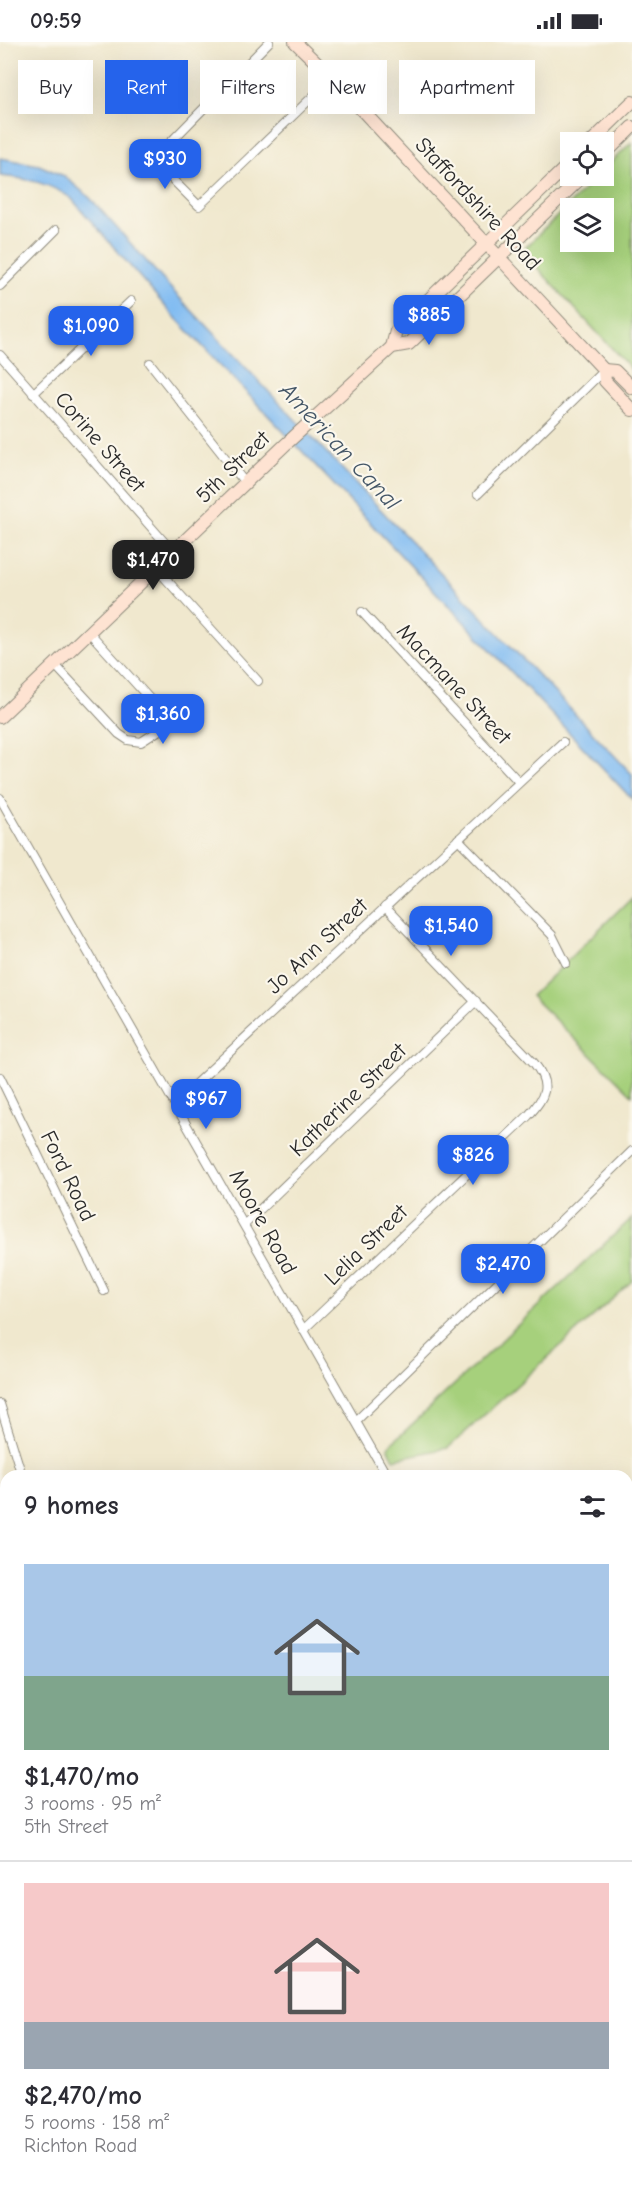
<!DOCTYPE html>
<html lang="en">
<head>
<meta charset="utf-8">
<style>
  :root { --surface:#fff; --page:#f2f2f3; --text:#2b2b33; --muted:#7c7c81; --line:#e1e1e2; --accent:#2563eb }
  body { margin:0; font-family:"Comic Neue",sans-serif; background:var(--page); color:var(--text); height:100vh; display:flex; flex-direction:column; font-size:22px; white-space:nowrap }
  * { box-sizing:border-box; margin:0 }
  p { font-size:20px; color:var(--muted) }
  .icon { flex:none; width:33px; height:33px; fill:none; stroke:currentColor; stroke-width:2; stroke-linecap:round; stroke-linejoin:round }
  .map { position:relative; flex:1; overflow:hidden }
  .side { position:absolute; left:0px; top:1428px; width:633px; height:720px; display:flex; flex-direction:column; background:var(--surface); border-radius:18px 18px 0 0; box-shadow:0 6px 24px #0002 }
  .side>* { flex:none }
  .hud { position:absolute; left:18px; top:18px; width:597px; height:54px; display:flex; gap:12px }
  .buttons { position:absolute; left:560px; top:90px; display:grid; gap:12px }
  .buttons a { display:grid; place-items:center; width:54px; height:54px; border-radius:0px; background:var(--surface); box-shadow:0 6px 24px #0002; font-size:30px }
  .price { position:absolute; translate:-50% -51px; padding:0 14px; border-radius:12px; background:var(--accent); color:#fff; font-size:20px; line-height:39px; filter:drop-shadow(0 2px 3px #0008) }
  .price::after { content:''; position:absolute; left:50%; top:36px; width:18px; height:14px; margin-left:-9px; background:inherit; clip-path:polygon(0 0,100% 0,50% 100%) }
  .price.current { background:#222; color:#fff }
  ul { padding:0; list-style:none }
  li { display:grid; align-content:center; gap:12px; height:318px; padding:0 24px }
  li+li { border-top:2px solid var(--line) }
  li span { display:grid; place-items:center; height:186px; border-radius:0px; color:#555 }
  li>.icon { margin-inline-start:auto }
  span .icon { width:108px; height:108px; fill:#fffc; stroke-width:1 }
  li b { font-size:26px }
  h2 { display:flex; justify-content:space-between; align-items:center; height:72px; padding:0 24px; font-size:26px }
  .chip { padding:0 21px; border-radius:0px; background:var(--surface); box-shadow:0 6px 24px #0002; font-size:21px; line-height:54px }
  .chip.current { background:var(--accent); color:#fff }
  .status { display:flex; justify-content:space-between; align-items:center; height:42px; padding:0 30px; background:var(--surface); direction:ltr }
  .status svg { height:16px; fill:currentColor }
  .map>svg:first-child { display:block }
  .green { fill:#a6d07c; stroke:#687e54; stroke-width:1.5; fill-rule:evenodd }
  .water { fill:#80bbf2; stroke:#56738e; stroke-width:1.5 }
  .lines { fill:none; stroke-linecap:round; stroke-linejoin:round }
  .river { stroke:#80bbf2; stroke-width:16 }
  .minor-casing { stroke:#8e8a7c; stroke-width:10 }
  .secondary-casing { stroke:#8e8a7c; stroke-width:14 }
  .minor { stroke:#fff; stroke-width:8 }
  .secondary { stroke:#fee3d2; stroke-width:12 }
  .labels { text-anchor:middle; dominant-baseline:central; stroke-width:4.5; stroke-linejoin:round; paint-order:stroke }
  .street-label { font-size:22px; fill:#2b2b2b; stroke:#fbf7ec }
  .water-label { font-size:24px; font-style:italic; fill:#445667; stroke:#fbf7ec }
</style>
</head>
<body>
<div class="status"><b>09:59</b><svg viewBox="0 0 49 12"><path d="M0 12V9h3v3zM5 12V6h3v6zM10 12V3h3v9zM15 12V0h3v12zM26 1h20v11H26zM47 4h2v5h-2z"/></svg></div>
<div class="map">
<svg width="632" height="2148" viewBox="0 0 632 2148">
  <rect width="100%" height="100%" fill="#fbf7ec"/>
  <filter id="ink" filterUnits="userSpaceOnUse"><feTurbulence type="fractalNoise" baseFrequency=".0167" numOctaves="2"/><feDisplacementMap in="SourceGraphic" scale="12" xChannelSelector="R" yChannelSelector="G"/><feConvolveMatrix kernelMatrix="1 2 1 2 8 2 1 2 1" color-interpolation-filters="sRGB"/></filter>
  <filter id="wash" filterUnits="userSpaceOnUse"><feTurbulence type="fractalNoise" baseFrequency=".008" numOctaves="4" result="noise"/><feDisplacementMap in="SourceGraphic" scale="24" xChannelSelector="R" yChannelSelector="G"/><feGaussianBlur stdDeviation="1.35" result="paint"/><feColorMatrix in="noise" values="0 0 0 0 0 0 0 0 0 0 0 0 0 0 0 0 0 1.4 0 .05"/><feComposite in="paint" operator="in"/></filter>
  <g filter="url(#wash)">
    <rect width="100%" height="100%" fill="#f0e8ce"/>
    <g class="green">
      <path d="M632,100v228l-102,-110 -2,-8 -4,-3 74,-73h5v-6zM603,166v34h-33v-34z"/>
      <path d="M632,855v198l-101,-99z"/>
      <path d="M632,1176v63l-184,167 -54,11 -6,-12z"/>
    </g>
    <path class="water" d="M0,116l39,7 25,11 26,22 85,95 457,481v25l-461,-486 -100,-115c-24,-16 -43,-19 -71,-22z"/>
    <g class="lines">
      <path class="river" d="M0,1979l6,10"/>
    </g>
  </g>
  <g filter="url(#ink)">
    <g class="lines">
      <defs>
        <g id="minor">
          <path d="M269,0l-116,118 46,46 133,-128"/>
          <path d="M0,244l56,-56"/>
          <path d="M0,313l173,197"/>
          <path d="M150,321l96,121"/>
          <path d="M33,352l98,-93"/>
          <path d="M478,452l126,-124"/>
          <path d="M156,526l102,113"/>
          <path d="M362,570l157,170"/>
          <path d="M55,623l64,69 9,6 13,2 17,-11 4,-12 -5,-12 -68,-75"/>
          <path d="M0,756l387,678"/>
          <path d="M458,797l94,96 14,28"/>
          <path d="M0,1035l104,214"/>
          <path d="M175,1061l388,-361"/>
          <path d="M245,1182l231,-223"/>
          <path d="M303,1288l225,-214c17,-18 24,-31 6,-53l-149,-156"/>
          <path d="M0,1362l22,72"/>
          <path d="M356,1379l276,-270"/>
          <path d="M627,1719h5"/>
          <path d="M627,1752l5,-4"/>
          <path d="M627,1851l5,9"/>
          <path d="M238,2142l1,6"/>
        </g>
        <g id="secondary">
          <path d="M295,0l37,36 272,292 1,11 27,29"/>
          <path d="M591,100l41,-40"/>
          <path d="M603,114l29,-29"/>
          <path d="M392,305l4,-16 174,-168"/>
          <path d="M604,328l11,1 17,17"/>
          <path d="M0,675l286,-273 106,-97 17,-3 174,-168"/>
          <path d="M0,2081l6,3"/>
          <path d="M0,2106l6,3"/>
          <path d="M59,2142l9,6"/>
          <path d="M99,2142l7,6"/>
        </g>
      </defs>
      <use href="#minor" class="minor-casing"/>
      <use href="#secondary" class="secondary-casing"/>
      <use href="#minor" class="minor"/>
      <use href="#secondary" class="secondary"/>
    </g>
  </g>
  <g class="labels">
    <g class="street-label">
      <text transform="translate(478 162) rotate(47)">Staffordshire Road</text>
      <text transform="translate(100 400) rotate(49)">Corine Street</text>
      <text transform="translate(233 425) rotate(-44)">5th Street</text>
      <text transform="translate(454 642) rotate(47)">Macmane Street</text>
      <text transform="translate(317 904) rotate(-43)">Jo Ann Street</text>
      <text transform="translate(348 1058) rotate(-44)">Katherine Street</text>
      <text transform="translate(68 1134) rotate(64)">Ford Road</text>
      <text transform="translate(263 1180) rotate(61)">Moore Road</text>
      <text transform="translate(366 1203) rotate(-44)">Lelia Street</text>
    </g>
    <g class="water-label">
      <text transform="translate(340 404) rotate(47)">American Canal</text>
    </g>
  </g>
</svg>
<div class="buttons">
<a><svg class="icon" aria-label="locate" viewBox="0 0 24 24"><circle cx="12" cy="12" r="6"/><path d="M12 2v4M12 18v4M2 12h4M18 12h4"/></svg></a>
<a><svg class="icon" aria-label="layers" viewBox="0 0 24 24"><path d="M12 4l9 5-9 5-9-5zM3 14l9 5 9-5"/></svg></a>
</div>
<b class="price" style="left:165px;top:148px">$930</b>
<b class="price" style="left:429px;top:304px">$885</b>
<b class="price" style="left:91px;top:315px">$1,090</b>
<b class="price current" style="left:153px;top:549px">$1,470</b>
<b class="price" style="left:163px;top:703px">$1,360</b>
<b class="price" style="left:451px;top:915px">$1,540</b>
<b class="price" style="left:206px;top:1088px">$967</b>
<b class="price" style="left:473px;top:1144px">$826</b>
<b class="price" style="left:503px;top:1253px">$2,470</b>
<div class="hud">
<a class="chip">Buy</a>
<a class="chip current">Rent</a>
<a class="chip">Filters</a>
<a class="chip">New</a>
<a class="chip">Apartment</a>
</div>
<section class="side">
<h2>9 homes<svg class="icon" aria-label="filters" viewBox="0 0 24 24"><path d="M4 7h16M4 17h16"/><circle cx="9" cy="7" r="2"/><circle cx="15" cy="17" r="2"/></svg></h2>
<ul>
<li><span style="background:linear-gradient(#a9c7e8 60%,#7fa58c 0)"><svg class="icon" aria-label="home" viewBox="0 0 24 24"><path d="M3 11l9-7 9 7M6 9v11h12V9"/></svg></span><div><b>$1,470/mo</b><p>3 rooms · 95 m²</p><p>5th Street</p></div></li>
<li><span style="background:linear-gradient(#f6c9c9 75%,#9aa5b1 0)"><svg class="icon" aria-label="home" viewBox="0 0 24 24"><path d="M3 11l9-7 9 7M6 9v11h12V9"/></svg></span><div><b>$2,470/mo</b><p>5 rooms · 158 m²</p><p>Richton Road</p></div></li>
</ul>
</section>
</div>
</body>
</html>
